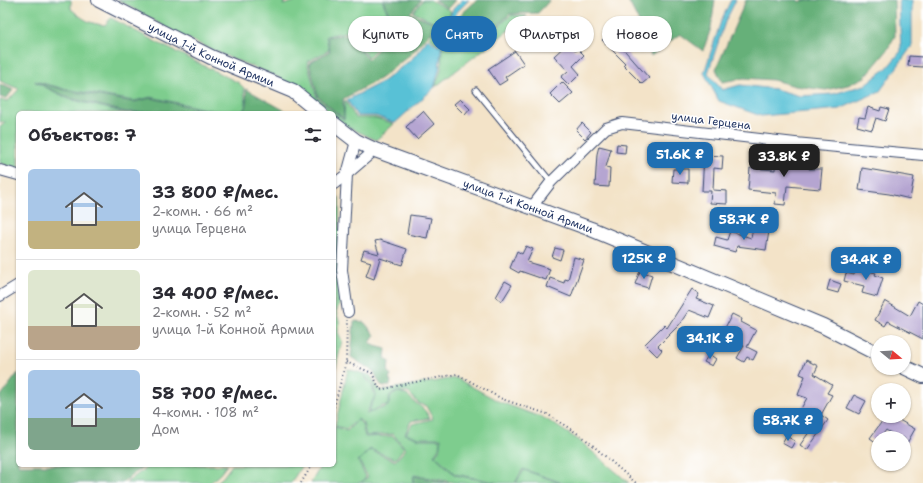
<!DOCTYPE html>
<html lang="ru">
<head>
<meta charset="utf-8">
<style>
  :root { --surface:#fff; --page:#f7f7f7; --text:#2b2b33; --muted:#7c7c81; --line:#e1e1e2; --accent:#1f6fb2 }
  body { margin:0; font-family:"Shantell Sans",sans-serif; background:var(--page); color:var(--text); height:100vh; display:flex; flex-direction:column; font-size:15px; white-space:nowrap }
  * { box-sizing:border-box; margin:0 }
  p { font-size:13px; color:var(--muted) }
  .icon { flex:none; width:22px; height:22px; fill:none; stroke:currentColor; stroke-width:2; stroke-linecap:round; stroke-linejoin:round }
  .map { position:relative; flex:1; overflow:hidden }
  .sheet { position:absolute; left:16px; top:111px; width:320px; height:356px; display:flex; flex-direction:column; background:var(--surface); border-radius:6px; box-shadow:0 1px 3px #0004 }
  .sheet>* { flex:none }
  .guide { position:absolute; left:348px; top:16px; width:380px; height:36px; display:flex; gap:8px }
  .needle { width:26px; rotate:108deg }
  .fabs { position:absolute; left:871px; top:335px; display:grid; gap:8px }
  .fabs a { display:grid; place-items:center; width:40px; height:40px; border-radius:50%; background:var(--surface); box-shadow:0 1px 3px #0004; font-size:20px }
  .price { position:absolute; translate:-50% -34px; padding:0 9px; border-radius:8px; background:var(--accent); color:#fff; font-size:13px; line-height:26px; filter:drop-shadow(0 1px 2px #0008) }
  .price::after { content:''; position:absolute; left:50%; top:24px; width:12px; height:9px; margin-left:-6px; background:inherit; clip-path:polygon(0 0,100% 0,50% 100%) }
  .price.active { background:#222; color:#fff }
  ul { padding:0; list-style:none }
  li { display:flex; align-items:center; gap:12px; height:100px; padding:0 12px }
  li+li { border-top:1px solid var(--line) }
  li span { display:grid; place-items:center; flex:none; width:112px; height:80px; border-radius:6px; color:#555 }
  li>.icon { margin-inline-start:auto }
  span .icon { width:48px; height:48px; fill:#fffc; stroke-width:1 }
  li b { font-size:17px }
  h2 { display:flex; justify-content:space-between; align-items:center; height:48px; padding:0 12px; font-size:17px }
  .tag { padding:0 14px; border-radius:18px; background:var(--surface); box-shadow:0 1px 3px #0004; font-size:14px; line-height:36px }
  .tag.active { background:var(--accent); color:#fff }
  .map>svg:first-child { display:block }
  .green { fill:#7ecd8e; stroke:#4c7e76 }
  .forest { fill:#66b079; stroke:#40706c }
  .water { fill:#59c1d6; stroke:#3a789a }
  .building { fill:#b5a5d1 }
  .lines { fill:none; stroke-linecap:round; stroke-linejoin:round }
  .service-casing { stroke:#3b4a6e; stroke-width:7 }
  .minor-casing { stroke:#3b4a6e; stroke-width:12 }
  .secondary-casing { stroke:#3b4a6e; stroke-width:16 }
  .path { stroke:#3b4a6e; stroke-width:2; stroke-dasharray:1 3; stroke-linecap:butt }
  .service { stroke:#fff; stroke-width:5 }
  .minor { stroke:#fff; stroke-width:10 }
  .secondary { stroke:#fff; stroke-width:14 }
  .labels { text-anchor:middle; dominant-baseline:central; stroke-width:3; stroke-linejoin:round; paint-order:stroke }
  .street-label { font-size:11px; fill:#1b2f5e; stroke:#fff }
</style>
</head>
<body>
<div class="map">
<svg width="923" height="483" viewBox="0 0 923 483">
  <rect width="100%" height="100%" fill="#fff"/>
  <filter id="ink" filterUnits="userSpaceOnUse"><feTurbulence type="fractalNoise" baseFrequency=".025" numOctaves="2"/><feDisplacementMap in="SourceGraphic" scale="8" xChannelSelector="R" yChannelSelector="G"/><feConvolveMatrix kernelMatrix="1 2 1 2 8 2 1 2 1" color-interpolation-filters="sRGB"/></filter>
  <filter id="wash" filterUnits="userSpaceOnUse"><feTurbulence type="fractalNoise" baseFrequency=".012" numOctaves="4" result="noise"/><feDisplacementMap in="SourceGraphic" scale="16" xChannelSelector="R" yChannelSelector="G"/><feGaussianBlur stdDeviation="0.9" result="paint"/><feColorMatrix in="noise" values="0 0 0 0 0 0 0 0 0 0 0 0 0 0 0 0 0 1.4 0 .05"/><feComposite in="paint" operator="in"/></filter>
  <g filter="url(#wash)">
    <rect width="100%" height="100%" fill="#f3e3c8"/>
    <g class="green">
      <path d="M0,0h71v9c12,10 18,15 34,16l6,-7 49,26 79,39 5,5 2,18 -5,7h-17l-73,-16 -17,4 -69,-12 -30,-8v1l34,17 57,14h26h-134v56l-18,-6v-36l6,-5h-6v-22l8,1 11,-12 -19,-8z"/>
      <path d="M118,0h169l-4,4v1l17,-5h82l13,30 -27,27 -22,-25 -20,4 3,14 -22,12 10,36 27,22 1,-20 11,18h20l18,6 -18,16 -28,-13 -14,-11v-3h-3l-13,-11 -40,-25 -52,-21 -48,-22z"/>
      <path d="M423,0h7l21,11 -14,33 -8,-7 10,-13 -26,-12z"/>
      <path d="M511,15l16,1 -92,71 6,-17 1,-21 14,-31 16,22 16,-4z"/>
      <path d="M339,197l1,106 -4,9 4,11 -2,9 4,9 -6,26h-2v-167z"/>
      <path d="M348,369l14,4 10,13 3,10 -9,18 22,-8 3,-10 7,-4c12,3 10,5 19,12 8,6 7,5 13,14l-19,3 -6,13 14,5h21l-1,9 -5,7 21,20 40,8h-37l-44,-8 -2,8h-51l7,-6 -9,-16 11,-11 25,11 11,-12 -13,-15 -27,2 -3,-13 -5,-4 -11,10 -12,-3z"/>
      <path d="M363,373l7,2 10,16 26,-5 50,-8 44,24 46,17 34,22 49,42h-66l-40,-14 -8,14h-15l-45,-9 -20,-19 5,-6 1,-11h-22l-13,-4 6,-10 21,-5 -7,-13 -8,-3 -9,-10 -11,-2 -8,4 -2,10 -6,1 -14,7 8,-18 -3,-10z"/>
      <path d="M358,420l4,4 3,13 28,-1 11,12 -9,11 -25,-10 -12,12 8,16 -3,4 -4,2h-48l10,-18h13l1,-38 12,4z"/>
      <path d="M150,465h77l-7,9 -10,9h-84z"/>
      <path d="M232,465h70l-11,18h-75l7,-6z"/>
      <path d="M524,470l36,13h-44z"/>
    </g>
    <g class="forest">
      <path d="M383,0h38l-11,13 28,11 -26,29 -31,25 -38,21 1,20 -26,-22 -9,-34 21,-12 -3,-14 19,-3 22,25 28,-28z"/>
      <path d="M434,0h21l-7,8z"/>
      <path d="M477,0h73l-12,13 -28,1 -22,21 -15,4 -15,-22z"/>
      <path d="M628,0h87l-4,28 -8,23 -23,-17 -29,22 -13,-36z"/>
      <path d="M746,0h52l1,2 7,-2h88l1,36 -9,16 -21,25 -17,8 -22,5 -31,-4 -22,-6 -29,-2 -22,4 -6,-13z"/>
      <path d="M36,82l29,8 69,12 17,-4 68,15 -93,-1 -57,-14z"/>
      <path d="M0,84l13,6 -7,9 -6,-2z"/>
      <path d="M246,89l43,24h-47l5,-7z"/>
      <path d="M354,321l10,1 11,13 -5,8 5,3 11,3 -1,9 4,3 -1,11 3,4 -2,3 2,3 -1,4 -7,1 -3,-3 -6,-12 -23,-15z"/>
      <path d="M18,373v92h127l-23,18h-122v-86z"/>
      <path d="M414,476l35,7h-36z"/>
    </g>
    <g class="water">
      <path d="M462,0h7l-12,12 -16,37 -2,21 -5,18 -39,35 -19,-7h-19l-10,-16 35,-18 30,-23 16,-20 10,7 15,-37z"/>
      <path d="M731,0h5l-11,22 -17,51 14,17 18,-5 35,4 25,7 33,-2 32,-9 22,-17 14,-17 -2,-51h13v46l-32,45 -40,18 -79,7 -42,-15 -15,-28 17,-52z"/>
    </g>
    <g id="blocks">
      <g class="building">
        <path d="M609,33l40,45 -7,6 -19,-19 2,-2 -23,-23z"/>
        <path d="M568,43l8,8 2,-2 6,6 -11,11 7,8 -11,11 -8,-8 7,-6 -14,-15z"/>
        <path d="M515,51l9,13 -19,13 2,3 -8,5 -11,-16z"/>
        <path d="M909,56l14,1v10l-15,-1z"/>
        <path d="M562,82l11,11 -13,11 -10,-10z"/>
        <path d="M460,99l10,10 -5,6 -11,-11z"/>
        <path d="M868,107l12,4 1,-4 8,2 -4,12 -9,-3 -4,12 -15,-4 2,-9 6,1z"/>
        <path d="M423,111l11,13 -17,15 -11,-12z"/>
        <path d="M582,123l9,9 -6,7 -9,-9z"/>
        <path d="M617,144l9,1 -1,8 -9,-1z"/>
        <path d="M599,146l12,3 -5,18 4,1 -1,19 -14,-1 2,-32z"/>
        <path d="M776,153l13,1v10l20,2v3h13l-2,20 -33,-3 -2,19 -10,-1 1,-11 -28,-3 2,-22 25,2z"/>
        <path d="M704,155l19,1 -1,13 -8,-1 -1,22 14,1v13l-17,-1 1,-12h-9z"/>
        <path d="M862,168l52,9 -4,22 -21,-5 -30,-4z"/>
        <path d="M673,169h15v14l-16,-1z"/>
        <path d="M410,215l21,3 -4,20 -20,-4z"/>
        <path d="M753,228l16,3 -3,19 -29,-4 -2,6 -21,-6 2,-9 11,3 3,-9 21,7z"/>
        <path d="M380,240l27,9 -5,16 -22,-7 -6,21 -8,-3 5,-14 -10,-3 3,-9 15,4 -4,-13z"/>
        <path d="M526,246l7,3 -6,13 23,7 -4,11 -26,-9 -1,2 -9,-5 7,-17 5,3z"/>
        <path d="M555,248l8,2 -3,10 -8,-3z"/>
        <path d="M574,257l10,3 -13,37 -24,-10 3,-9 14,5 1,-4 3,1z"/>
        <path d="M856,268l20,5 -1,2 8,3 -6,19 -15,-4 2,-7 -20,-5 2,-8 8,2z"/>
        <path d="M640,271l12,4 -4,13 -13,-4z"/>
        <path d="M830,280l11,4 -3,9 -11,-3z"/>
        <path d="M505,281l7,4 -10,16 -6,-4z"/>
        <path d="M692,289l7,5 -3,5 18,7 -5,12 -20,-8 -10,15 -21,21 4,4 -5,6 -12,-12 19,-19 3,3z"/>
        <path d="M885,301l25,15 8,-15 5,3v35l-35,-18 -3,5 -10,-6z"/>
        <path d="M732,314l10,5 -1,3 15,8 -9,17 10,5 -4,8 -6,-3 -3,5 -7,-4 7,-12 -8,-4 1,-2 -14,-8z"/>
        <path d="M709,354l7,5 -4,7 -8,-4z"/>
        <path d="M806,360l12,6 -4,8 18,11 -5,8 5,2 -11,20 7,5 -21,30 -7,-5 12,-17 -17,-9 12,-21 -9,-3 7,-19 -5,-2z"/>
        <path d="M854,395l12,6 -7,13 -12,-6z"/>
        <path d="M886,416h6l23,13 -8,14 -3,-2v-3h-5l-13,-8 -6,8h-2l-1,5 -7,-5z"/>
        <path d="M786,436l9,5 -4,7 -9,-5z"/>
      </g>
    </g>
  </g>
  <g filter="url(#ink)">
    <use href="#blocks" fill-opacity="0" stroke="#3b4a6e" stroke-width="1"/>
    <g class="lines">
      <defs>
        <path id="service" d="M476,90l75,92"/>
        <g id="minor">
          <path d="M0,170l18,5"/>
          <path d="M334,184l13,-10 9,-33"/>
          <path d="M531,208l20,-26 55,-54 16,-5 173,20 128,12"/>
          <path d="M0,296l18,-11"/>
          <path d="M348,312l-6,-42 5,-96 28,-24"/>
        </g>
        <g id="secondary">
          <path id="s1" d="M99,0l112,57 82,34 27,22"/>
          <path id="s2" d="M334,124l22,17 19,9 216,79 232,97 55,28"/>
          <path d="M904,367l19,9"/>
        </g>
      </defs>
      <use href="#service" class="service-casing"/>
      <use href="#minor" class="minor-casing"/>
      <use href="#secondary" class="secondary-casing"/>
      <g class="path">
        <path d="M346,362l26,11 8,17 25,-6 52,-10 45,25 45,15 36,23 53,46"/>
        <path d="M334,407l12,-45 1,-42"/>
        <path d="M301,483l11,-18"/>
      </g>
      <use href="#service" class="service"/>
      <use href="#minor" class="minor"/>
      <use href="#secondary" class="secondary"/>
    </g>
  </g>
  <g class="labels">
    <g class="street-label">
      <text stroke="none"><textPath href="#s1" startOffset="125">улица 1-й Конной Армии</textPath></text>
      <text transform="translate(711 121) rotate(7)">улица Герцена</text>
      <text stroke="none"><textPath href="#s2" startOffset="212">улица 1-й Конной Армии</textPath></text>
    </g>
  </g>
</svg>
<div class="fabs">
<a><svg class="needle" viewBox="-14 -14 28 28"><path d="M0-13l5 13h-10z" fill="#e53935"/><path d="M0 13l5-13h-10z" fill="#7c7c81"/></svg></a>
<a>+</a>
<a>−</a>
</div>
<b class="price" style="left:680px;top:176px">51.6K ₽</b>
<b class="price active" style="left:784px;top:178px">33.8K ₽</b>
<b class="price" style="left:744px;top:241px">58.7K ₽</b>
<b class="price" style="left:644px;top:280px">125K ₽</b>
<b class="price" style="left:866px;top:281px">34.4K ₽</b>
<b class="price" style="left:710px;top:360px">34.1K ₽</b>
<b class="price" style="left:788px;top:442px">58.7K ₽</b>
<div class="guide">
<a class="tag">Купить</a>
<a class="tag active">Снять</a>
<a class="tag">Фильтры</a>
<a class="tag">Новое</a>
</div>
<section class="sheet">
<h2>Объектов: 7<svg class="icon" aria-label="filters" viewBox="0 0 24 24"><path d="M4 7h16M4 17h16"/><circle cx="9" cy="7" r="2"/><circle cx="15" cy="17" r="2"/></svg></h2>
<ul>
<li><span style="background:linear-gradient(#a9c7e8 65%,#c2b280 0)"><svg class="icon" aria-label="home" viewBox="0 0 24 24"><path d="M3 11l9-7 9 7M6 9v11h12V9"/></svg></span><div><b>33 800 ₽/мес.</b><p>2-комн. · 66 m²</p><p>улица Герцена</p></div></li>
<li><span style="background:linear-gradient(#dfe7d0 70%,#b9a48a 0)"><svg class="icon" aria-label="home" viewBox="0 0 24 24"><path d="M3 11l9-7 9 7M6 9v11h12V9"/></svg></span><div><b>34 400 ₽/мес.</b><p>2-комн. · 52 m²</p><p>улица 1-й Конной Армии</p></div></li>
<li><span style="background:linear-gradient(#a9c7e8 60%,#7fa58c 0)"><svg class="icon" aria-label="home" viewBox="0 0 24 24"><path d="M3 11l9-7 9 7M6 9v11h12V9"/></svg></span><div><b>58 700 ₽/мес.</b><p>4-комн. · 108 m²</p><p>Дом</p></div></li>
</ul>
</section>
</div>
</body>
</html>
